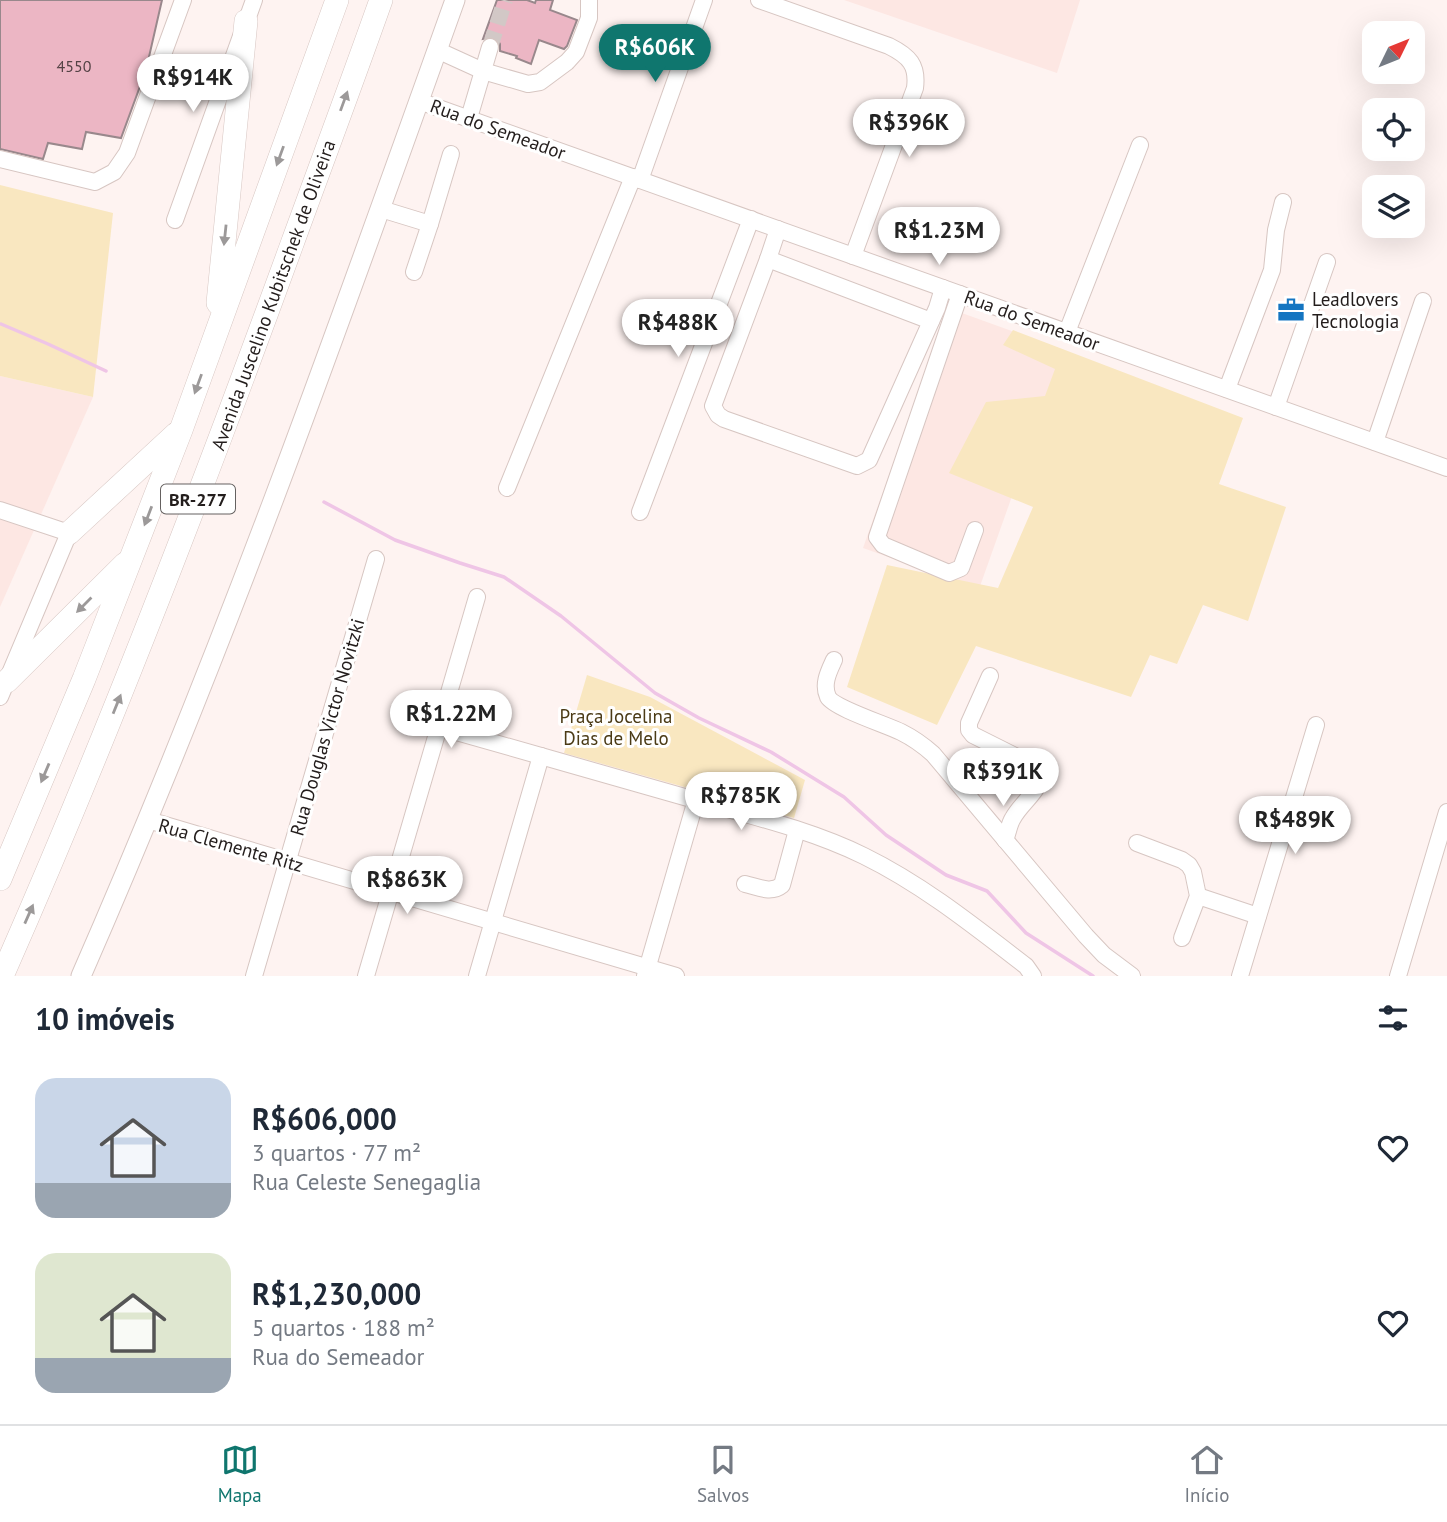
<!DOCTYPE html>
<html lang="pt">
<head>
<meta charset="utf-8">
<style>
  :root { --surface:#fff; --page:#f2f2f3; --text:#1f2937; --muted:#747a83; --line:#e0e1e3; --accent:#0f766e }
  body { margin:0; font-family:"PT Sans",sans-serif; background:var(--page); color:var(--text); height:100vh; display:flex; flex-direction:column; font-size:26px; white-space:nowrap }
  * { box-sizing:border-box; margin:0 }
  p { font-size:23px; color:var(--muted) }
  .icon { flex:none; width:38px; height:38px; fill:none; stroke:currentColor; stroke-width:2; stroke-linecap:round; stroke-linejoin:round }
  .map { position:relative; height:976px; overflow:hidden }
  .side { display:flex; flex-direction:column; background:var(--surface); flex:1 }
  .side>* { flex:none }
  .needle { width:46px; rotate:47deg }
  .tools { position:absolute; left:1362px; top:21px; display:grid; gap:14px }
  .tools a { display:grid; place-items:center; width:63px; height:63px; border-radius:14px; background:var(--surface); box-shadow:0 7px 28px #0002; font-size:35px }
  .price { position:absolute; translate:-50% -60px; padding:0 16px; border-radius:24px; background:#fff; color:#222; font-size:23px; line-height:46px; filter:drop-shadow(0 2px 4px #0008) }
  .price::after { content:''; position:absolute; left:50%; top:42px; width:21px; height:16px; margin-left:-10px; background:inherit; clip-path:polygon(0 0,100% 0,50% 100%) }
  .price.selected { background:var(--accent); color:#fff }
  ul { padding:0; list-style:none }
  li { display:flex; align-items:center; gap:21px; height:175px; padding:0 35px }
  li span { display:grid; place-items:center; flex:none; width:196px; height:140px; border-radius:21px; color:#555 }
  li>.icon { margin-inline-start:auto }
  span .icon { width:84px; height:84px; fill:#fffc; stroke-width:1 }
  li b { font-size:30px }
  h2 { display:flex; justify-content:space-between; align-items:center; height:84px; padding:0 35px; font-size:30px }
  .tabs { display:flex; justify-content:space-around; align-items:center; height:98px; border-top:2px solid var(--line); background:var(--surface); font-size:19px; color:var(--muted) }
  .tabs a { display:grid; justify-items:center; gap:4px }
  .tabs .selected { color:var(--accent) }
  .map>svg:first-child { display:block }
  .built { fill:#fde7e3 }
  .green { fill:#f9e7c0 }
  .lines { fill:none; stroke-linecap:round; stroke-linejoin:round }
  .stream { stroke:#efc5e6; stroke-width:3.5 }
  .building { fill:#ecb6c4; stroke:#99888c; stroke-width:2 }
  .minor-tunnel { stroke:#d2c8c6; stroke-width:16; stroke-dasharray:16 8; stroke-linecap:butt }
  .minor-casing { stroke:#d7c6c2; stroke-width:18 }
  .major-casing { stroke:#d7c6c2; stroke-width:21 }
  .highway-casing { stroke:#d7c6c2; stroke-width:24 }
  .minor { stroke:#fff; stroke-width:16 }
  .major { stroke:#fff; stroke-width:19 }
  .highway { stroke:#fff; stroke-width:23 }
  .oneway { fill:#9c9999 }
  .labels { text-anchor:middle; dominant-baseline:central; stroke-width:6; stroke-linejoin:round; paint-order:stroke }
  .number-label { font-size:16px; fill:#554346 }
  .shield { fill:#fff; stroke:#656160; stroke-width:2 }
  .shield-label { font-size:18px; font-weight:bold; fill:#231d1c }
  .street-label { font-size:19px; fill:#231d1c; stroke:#fff }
  .poi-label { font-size:19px; fill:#231d1c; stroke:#fff; text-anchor:start }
  .park-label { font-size:19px; fill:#4b3b16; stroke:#fff }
</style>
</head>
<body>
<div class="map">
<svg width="1447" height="976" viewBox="0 0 1447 976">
  <rect width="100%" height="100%" fill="#fef3f1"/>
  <g class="built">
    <path d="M844,0h236l-23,73z"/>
    <path d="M948,308l116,42 -85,239 -116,-41z"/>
    <path d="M0,376l93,21 -93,210z"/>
  </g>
  <g class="green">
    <path d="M0,185l113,28 -20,184 -93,-21z"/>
    <path d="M1013,330l230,88 -24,66 67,23 -38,114 -45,-16 -26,59 -27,-9 -19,42 -155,-51 -39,79 -90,-38 40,-122 111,23 35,-81 -84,-34 37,-71 59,-6 10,-27 -52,-24z"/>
    <path d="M587,675l63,22 155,83 -11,38 -230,-65z"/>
  </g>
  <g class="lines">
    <g class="stream">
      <path d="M1,324l47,20 58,27"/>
      <path d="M324,502l71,38 65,23 44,14 57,39 94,77 44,25 72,34 73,45 42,38 60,40 41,16 39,42 67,43"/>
    </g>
  </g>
  <g class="building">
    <path d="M0,0h162l-16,70 -25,68 -35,-6 -4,17 -34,-6 -5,16 -43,-10z"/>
    <path d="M497,0h30l8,3 1,-3h17l-3,10 27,10 -10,26 -3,3 -25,-9 -8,24 -15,-6 1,-2 -17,-5v-7l-3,-5 -5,-2 -9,2z"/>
  </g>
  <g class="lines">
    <path class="minor-tunnel" d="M490,47l15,-47"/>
    <defs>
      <g id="minor">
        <path d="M759,0l130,46c20,10 29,19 26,42l-62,168"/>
        <path d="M437,50l46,21 45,13 12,-2 27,-20 9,-10 13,-34v-18"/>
        <path d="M419,101l1028,367"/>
        <path d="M469,118l21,-71"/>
        <path d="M0,159l95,23 19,-10 13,-19 56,-153"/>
        <path d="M640,180l64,-180"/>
        <path d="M381,209l49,15 21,-70"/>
        <path d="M175,220l79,-220"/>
        <path d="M778,229l-10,30 -55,147 5,9 6,4 133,47 12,-6 68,-152 6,-20"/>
        <path d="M768,259l163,62"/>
        <path d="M414,272l16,-48"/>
        <path d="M960,294l-83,243 6,8 66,28 12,-5 14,-38"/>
        <path d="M1067,332l73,-187"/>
        <path d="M1227,389l45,-119 4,-40 7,-28"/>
        <path d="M1276,407l51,-145"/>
        <path d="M1375,442l48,-141"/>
        <path d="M507,488l126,-311"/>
        <path d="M0,510l69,23 -69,164"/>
        <path d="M640,512l111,-293"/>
        <path d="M834,660c-5,11 -12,24 -6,37 6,11 59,28 73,35 12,6 22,13 32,22l153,182 18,19 28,21"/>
        <path d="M990,676l-21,47v7l4,5 62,31 6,9c-2,17 -20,28 -28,43 -4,6 -5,15 -8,22"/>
        <path d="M439,727c83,24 166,47 249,71 59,17 121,31 176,58 59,29 110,70 162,110l7,10"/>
        <path d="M148,820l528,156"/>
        <path d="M1137,843l45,17 7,5 4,7 5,24 -16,42"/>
        <path d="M745,884c13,3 26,10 37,1l15,-55"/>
        <path d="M1198,896l60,20"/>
        <path d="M254,976l122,-417"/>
        <path d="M366,976l111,-379"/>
        <path d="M477,976l64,-220"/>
        <path d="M645,976l51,-176"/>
        <path d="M1240,976l76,-251"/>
        <path d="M1398,976l49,-164"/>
      </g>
      <path id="major" d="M81,976c140,-319 257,-648 374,-976"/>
      <g id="highway">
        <path d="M218,303l28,-282"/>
        <path d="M69,533l107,-99"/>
        <path d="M7,681l118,-117"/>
        <path d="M0,879l84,-200 97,-249 156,-430"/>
        <path d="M2,976c106,-240 200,-485 290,-732 30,-82 60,-162 89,-244"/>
      </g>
    </defs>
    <use href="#minor" class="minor-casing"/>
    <use href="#major" class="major-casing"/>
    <use href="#highway" class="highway-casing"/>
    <use href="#minor" class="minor"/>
    <use href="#major" class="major"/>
    <use href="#highway" class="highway"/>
  </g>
  <defs><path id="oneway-solid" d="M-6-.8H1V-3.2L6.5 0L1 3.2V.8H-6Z" transform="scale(1.75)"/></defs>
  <g class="oneway">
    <use href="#oneway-solid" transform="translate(344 101) rotate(-70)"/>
    <use href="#oneway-solid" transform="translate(280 156) rotate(110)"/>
    <use href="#oneway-solid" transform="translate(225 235) rotate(96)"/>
    <use href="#oneway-solid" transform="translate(198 384) rotate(110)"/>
    <use href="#oneway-solid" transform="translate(148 516) rotate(111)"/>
    <use href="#oneway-solid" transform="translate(84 605) rotate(135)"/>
    <use href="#oneway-solid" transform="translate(117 704) rotate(-68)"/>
    <use href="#oneway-solid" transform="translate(45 773) rotate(113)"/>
    <use href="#oneway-solid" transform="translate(29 914) rotate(-66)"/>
  </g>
  <defs>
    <symbol id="office-bare" viewBox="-9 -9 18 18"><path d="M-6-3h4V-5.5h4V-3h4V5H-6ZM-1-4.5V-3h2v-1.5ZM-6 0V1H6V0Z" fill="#1475c1" stroke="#fff" stroke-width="2.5" paint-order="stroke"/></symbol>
  </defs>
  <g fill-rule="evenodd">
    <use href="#office-bare" x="1272" y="291" width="38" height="38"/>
  </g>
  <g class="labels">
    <g class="number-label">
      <text x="74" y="66">4550</text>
    </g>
    <rect class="shield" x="161" y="484.5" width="74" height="29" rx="5"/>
    <g class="shield-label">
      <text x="198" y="499">BR-277</text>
    </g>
    <g class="street-label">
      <text transform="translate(498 129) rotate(20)">Rua do Semeador</text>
      <text transform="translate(273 295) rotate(-70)">Avenida Juscelino Kubitschek de Oliveira</text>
      <text transform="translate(1032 320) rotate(20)">Rua do Semeador</text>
      <text transform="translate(327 727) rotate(-74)">Rua Douglas Victor Novitzki</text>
      <text transform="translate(231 845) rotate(16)">Rua Clemente Ritz</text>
    </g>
    <g class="poi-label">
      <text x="1312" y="299">Leadlovers<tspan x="1312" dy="22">Tecnologia</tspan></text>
    </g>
    <g class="park-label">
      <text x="616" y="716">Praça Jocelina<tspan x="616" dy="22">Dias de Melo</tspan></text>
    </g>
  </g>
</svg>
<div class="tools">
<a><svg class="needle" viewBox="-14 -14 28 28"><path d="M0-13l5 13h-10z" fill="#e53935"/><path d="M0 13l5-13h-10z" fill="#747a83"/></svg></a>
<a><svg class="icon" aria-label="locate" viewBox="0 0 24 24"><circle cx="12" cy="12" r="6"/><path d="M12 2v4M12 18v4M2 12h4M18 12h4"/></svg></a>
<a><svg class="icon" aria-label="layers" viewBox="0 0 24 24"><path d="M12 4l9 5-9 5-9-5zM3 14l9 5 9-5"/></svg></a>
</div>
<b class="price selected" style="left:655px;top:84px">R$606K</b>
<b class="price" style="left:193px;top:114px">R$914K</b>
<b class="price" style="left:909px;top:159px">R$396K</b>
<b class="price" style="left:939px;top:267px">R$1.23M</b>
<b class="price" style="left:678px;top:359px">R$488K</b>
<b class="price" style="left:451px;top:750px">R$1.22M</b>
<b class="price" style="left:1003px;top:808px">R$391K</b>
<b class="price" style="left:741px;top:832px">R$785K</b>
<b class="price" style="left:1295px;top:856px">R$489K</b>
<b class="price" style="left:407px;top:916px">R$863K</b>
</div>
<section class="side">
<h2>10 imóveis<svg class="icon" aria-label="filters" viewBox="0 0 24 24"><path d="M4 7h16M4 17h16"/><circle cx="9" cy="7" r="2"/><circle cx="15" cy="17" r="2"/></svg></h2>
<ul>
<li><span style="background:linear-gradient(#c9d6e8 75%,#9aa5b1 0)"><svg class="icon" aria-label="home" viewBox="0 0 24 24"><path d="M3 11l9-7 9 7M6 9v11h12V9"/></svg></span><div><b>R$606,000</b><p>3 quartos · 77 m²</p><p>Rua Celeste Senegaglia</p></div><svg class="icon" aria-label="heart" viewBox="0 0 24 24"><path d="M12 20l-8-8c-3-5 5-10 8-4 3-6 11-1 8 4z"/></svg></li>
<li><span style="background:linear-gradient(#dfe7d0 75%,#9aa5b1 0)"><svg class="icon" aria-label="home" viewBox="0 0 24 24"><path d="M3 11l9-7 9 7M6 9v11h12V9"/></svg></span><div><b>R$1,230,000</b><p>5 quartos · 188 m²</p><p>Rua do Semeador</p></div><svg class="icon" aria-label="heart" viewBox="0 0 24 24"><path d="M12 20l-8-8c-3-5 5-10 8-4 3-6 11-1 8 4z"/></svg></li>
</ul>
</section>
<nav class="tabs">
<a class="selected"><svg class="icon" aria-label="map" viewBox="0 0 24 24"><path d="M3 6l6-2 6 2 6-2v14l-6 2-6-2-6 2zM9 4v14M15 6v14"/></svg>Mapa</a>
<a><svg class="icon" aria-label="saved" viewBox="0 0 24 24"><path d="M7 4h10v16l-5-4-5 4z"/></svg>Salvos</a>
<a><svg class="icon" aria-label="home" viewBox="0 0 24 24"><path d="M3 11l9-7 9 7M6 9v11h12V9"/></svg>Início</a>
</nav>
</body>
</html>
